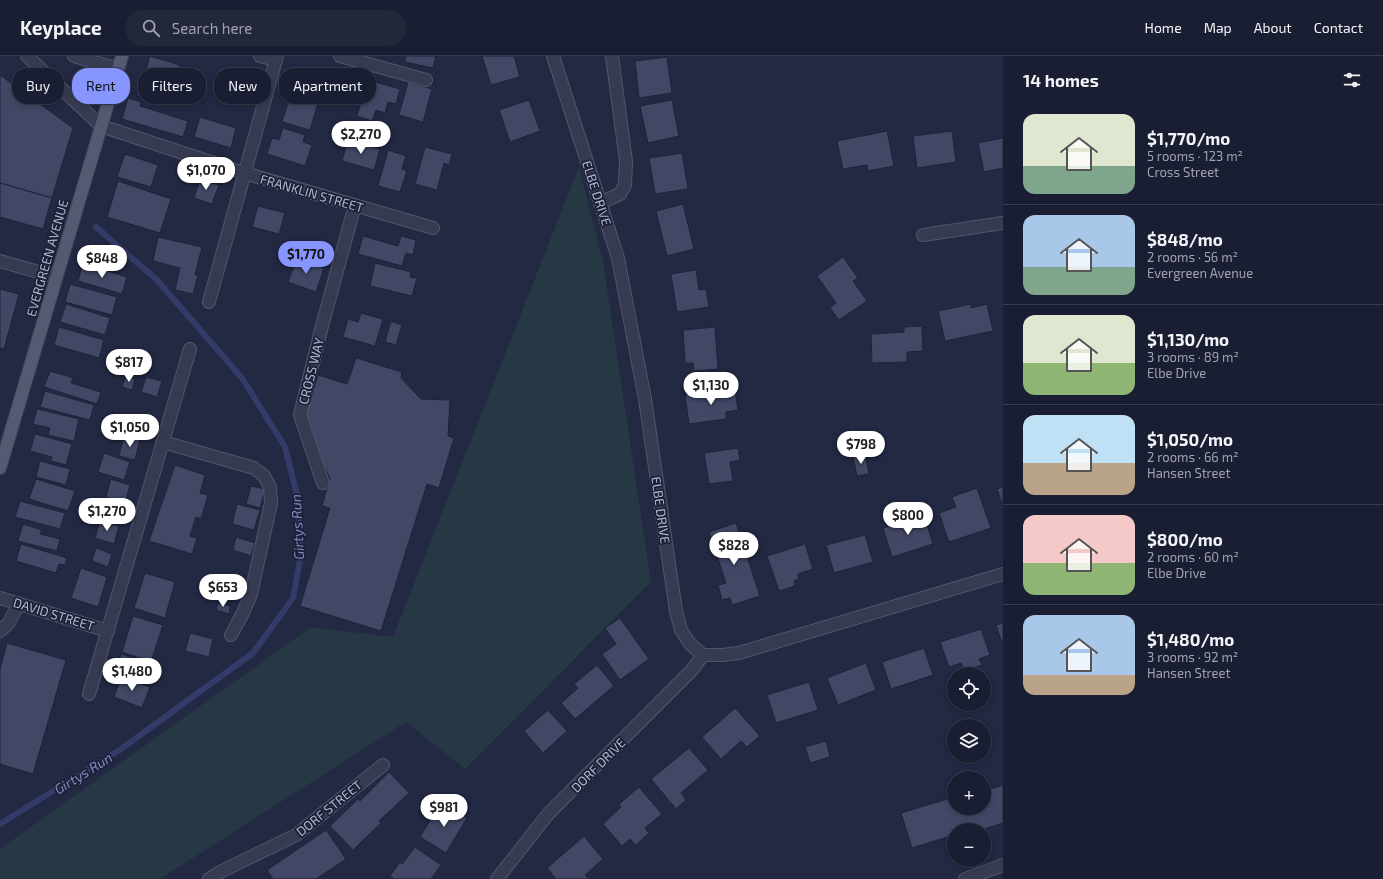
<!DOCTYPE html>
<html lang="en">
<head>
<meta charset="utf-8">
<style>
  :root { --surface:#1a1e32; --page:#23273a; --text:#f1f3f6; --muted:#9fa2ac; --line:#383c4d; --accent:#8795ff }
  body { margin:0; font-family:"Exo 2",sans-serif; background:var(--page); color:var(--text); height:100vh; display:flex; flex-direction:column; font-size:15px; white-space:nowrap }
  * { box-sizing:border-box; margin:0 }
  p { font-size:13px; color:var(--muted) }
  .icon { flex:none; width:22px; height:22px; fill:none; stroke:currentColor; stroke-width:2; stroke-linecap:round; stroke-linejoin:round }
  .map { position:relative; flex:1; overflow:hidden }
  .panel { display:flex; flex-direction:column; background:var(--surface); width:380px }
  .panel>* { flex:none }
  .top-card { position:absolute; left:12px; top:12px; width:380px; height:36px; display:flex; gap:8px }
  .tools { position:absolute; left:947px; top:611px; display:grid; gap:8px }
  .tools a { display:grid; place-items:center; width:44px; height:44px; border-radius:50%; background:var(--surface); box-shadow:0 2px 6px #0003,0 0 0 1px var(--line); font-size:20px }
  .price { position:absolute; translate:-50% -34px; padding:0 9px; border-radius:14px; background:#fff; color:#222; font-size:13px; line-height:26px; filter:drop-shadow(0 1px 2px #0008) }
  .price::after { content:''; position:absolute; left:50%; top:24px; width:12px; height:9px; margin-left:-6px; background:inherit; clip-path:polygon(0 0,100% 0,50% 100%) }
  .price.active { background:var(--accent); color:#111 }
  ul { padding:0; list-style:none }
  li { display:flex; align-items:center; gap:12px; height:100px; padding:0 20px }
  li+li { border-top:1px solid var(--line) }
  li span { display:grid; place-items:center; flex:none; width:112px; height:80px; border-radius:12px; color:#555 }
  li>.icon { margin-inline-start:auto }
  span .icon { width:48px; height:48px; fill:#fffc; stroke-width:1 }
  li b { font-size:17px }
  h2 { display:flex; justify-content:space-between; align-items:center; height:48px; padding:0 20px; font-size:17px }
  .chip { padding:0 14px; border-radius:16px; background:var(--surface); box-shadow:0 2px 6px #0003,0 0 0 1px var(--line); font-size:14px; line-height:36px }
  .chip.active { background:var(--accent); color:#111 }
  header { display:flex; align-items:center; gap:24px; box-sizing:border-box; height:56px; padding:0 20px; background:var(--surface); border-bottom:1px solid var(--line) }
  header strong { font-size:19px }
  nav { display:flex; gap:22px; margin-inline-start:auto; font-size:14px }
  .search { width:280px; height:36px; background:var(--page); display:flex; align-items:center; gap:10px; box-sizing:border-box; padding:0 14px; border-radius:16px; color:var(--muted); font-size:15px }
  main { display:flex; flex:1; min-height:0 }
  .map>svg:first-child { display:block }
  .green { fill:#253844 }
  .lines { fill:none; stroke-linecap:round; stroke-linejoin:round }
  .stream { stroke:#333b69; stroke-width:6 }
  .building { fill:#414765; stroke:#1e223a }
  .service-casing { stroke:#52566c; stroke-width:14 }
  .minor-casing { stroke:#52566c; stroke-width:14 }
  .primary-casing { stroke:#41445b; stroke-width:14 }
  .service { stroke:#373b52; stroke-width:12 }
  .minor { stroke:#373b52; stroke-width:12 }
  .primary { stroke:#555a72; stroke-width:12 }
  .labels { text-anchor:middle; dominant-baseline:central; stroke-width:3.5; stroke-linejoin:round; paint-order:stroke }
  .street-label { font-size:13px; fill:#b4b7cc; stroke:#1c2038 }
  .water-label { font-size:14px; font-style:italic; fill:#808abb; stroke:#1c2038 }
</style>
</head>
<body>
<header>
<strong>Keyplace</strong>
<div class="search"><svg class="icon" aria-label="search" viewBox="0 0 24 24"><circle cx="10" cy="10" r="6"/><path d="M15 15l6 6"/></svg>Search here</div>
<nav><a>Home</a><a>Map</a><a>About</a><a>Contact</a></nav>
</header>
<main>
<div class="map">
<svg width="1003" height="823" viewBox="0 0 1003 823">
  <rect width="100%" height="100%" fill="#232843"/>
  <path class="green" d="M579,111l24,94 48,321 -186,187 -59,-47 -246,157h-160v-30l311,-222 82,10z"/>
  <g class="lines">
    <path class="stream" d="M0,768l121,-75 132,-96 40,-55 8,-43 -4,-60 -12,-48 -43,-69 -85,-98 -61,-53"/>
  </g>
  <g class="building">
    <path d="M150,0l30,9 -6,20 -30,-9z"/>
    <path d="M406,0h30l-3,12 -28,-6z"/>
    <path d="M482,0h32l6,21 -29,8z"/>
    <path d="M667,1l5,36 -33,5 -4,-37z"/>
    <path d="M298,15l27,9 -15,50 -28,-8z"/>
    <path d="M0,19l73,53 -21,70 -52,-15z"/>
    <path d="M142,23l31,9 -5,17 -31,-9z"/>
    <path d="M368,24l32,9 -4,15 -8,-2 -3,11 -9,-3 -4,11 -15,-5z"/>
    <path d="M229,26l19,7 -6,15 -19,-7z"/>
    <path d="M408,26l24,7 -9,33 -24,-7z"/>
    <path d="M128,42l13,4 -1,4 48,15 -5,16 -61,-18z"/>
    <path d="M529,44l11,31 -30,11 -11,-32z"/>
    <path d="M672,44l7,36 -31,7 -8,-37z"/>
    <path d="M200,61l36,11 -5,20 -37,-11z"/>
    <path d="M283,72l22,7 -2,7 9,3 -7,21 -38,-12 5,-16 7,2z"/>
    <path d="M887,75l7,35 -26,5 -1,-6 -24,4 -6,-28z"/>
    <path d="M952,75l4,31 -39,6 -4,-32z"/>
    <path d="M1003,82v30l-19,4 -6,-29z"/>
    <path d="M348,84l32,9 -6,21 -32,-9z"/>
    <path d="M425,91l27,7 -3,11 -5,-2 -7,27 -22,-6z"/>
    <path d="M388,94l18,6 -4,13 5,2 -7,21 -22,-6z"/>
    <path d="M682,97l6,36 -33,5 -6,-36z"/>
    <path d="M125,98l33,11 -7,22 -34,-10z"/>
    <path d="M200,123l19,6 -7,19 -18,-6z"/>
    <path d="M118,125l53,18 -11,34 -53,-16z"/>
    <path d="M0,127l52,15 -9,31 -43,-12z"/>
    <path d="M683,148l11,45 -27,7 -11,-45z"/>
    <path d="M258,150l27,7 -6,21 -27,-7z"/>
    <path d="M363,180l35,10 3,-10 15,4 -3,15 -7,-2 -4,13 -44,-12z"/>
    <path d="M158,181l44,10 -7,28h3l-5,19 -18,-4 5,-22 -27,-7z"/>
    <path d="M843,201l15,21 -5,3 14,20 -28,19 -9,-12 6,-5 -19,-27z"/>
    <path d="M297,202l27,10 -8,24 -28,-10z"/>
    <path d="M83,207l44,14 -5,17 -44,-13z"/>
    <path d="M375,207l36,9 -1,5 7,1 -5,18 -42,-10z"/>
    <path d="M696,214l3,20 7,-1 3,18 -32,5 -6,-38z"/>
    <path d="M70,228l47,13 -5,18 -47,-13z"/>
    <path d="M0,233l19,5 -15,55 -4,-1z"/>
    <path d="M66,248l44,14 -5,17 -45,-13z"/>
    <path d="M971,248v4l16,-4 6,27 -48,10 -7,-30z"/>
    <path d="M361,257l22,6 -8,27 -32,-9 5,-18 10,3z"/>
    <path d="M391,265l11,4 -6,20 -11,-3z"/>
    <path d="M922,270l1,25 -16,1v10l-35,1 -1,-29 33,-2v-5z"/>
    <path d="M59,271l45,13 -5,18 -45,-13z"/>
    <path d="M715,271l3,42 -24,2 -1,-8h-8l-2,-33z"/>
    <path d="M356,302l46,14 -1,6 20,21 29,1 -2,36 6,2 -15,50 -12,-4 -46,147 -81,-25 30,-98 -8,-2 8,-28 -27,-54 15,-49 29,9z"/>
    <path d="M50,315l23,7 -2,5 30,9 -4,12 -53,-17z"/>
    <path d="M126,320l9,3 -3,11 -10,-3z"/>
    <path d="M146,321l16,4 -5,16 -16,-5z"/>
    <path d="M735,333l3,21 -12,2v7l-37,5 -4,-29z"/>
    <path d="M45,335l49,14 -4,15 -50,-13z"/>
    <path d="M37,353l42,10 -5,22 -26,-6 2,-7 -17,-4z"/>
    <path d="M35,378l37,10 -6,21 -15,-4 1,-4 -22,-6z"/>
    <path d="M124,379l16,4 -5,21 -16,-4z"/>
    <path d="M738,392l2,12 -10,2 3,19 -24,3 -5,-31z"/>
    <path d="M104,397l26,9 -6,18 -26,-8z"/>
    <path d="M865,397l4,21 -12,2 -4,-20z"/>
    <path d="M40,405l30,8 -4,16 -30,-8z"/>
    <path d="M175,409l30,10 -5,18 8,2 -7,24 -5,-2 -6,19 7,2 -5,16 -43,-13z"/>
    <path d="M36,423l39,12 -7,20 -39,-12z"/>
    <path d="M111,423l19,6 -5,18 -19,-6z"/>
    <path d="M251,430l14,3 -5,19 -14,-4z"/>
    <path d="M1003,431v20l-6,-18z"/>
    <path d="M977,432l14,40 -42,14 -10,-29 17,-6 -4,-10z"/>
    <path d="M20,445l45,12 -5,16 -45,-12z"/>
    <path d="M237,448l23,6 -6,20 -22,-6z"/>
    <path d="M924,459l9,29 -41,13 -9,-29z"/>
    <path d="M100,465l19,5 -5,18 -19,-6z"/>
    <path d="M736,467l24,73 -28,9 -2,-7 -8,2 -4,-15 8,-2 -17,-51z"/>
    <path d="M23,468l19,6 -2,4 20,5 -3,12 -39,-10z"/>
    <path d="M865,479l8,27 -39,11 -8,-28z"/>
    <path d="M236,481l19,6 -4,13 -18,-6z"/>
    <path d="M21,488l46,14 -2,7 -6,-1 -3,9 -40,-12z"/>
    <path d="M805,488l8,25 -15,5 1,5 -5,2 1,5 -16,5 -12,-35z"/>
    <path d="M96,492l16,6 -4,13 -16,-6z"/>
    <path d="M81,512l26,9 -9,30 -27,-9z"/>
    <path d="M145,517l30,9 -10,36 -31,-10z"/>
    <path d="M218,547l12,3 -1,8 -13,-4z"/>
    <path d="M133,560l30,9 -12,37 -29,-10z"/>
    <path d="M620,562l29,41 -29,21 -18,-26 14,-10 -11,-16z"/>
    <path d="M1003,567v23l-7,-21z"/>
    <path d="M981,573l9,26 -11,4 3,6 -18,6 -3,-8 -12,4 -9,-25z"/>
    <path d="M190,577l23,6 -4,18 -24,-6z"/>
    <path d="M7,587l59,17 -33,114 -33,-10v-95z"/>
    <path d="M924,592l9,27 -42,14 -9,-27z"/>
    <path d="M121,598l28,9 -6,17 -27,-9z"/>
    <path d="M866,607l10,27 -38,15 -11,-27z"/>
    <path d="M597,609l17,21 -39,33 -14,-16 17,-15 -4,-4z"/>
    <path d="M121,621l29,10 -8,21 -28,-11z"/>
    <path d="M809,626l9,28 -42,13 -9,-28z"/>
    <path d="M735,652l25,28 -13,11 -6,-6 -20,18 -19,-22z"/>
    <path d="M548,654l19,21 -24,22 -19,-22z"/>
    <path d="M826,685l4,16 -20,6 -5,-16z"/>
    <path d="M689,692l19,22 -27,23 5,7 -10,9 -25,-30z"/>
    <path d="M389,716l20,21 -30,28 2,2 -28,27 -23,-24 28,-27 2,2z"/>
    <path d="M1003,729v38l-22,7h-7v-1l-5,1h-15v5l-42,13 -11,-35 53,-16v11h30v-17z"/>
    <path d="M639,731l23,27 -17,14 4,5 -13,12 -6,-6 -8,7 -19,-22 18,-17 -2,-3z"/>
    <path d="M441,747l26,15 -21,35 -26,-16z"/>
    <path d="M326,774l20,29 -30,20h-43l-6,-9z"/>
    <path d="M584,780l19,23 -18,16 4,4h-33l-9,-11z"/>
    <path d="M415,791l26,18 -10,14h-37l-4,-3 10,-14 2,2z"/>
  </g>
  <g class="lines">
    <defs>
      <g id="service">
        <path d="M74,0l44,13"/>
        <path d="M260,0l16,4"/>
        <path d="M340,0l86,24"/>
        <path d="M600,147l20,-9 5,-9 1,-24 -14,-105"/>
        <path d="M0,205l56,16"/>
        <path d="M322,270l-22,89 23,68"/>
        <path d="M163,386l91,26 10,8 6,11 1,16 -20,91 -8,19 -12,22"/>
        <path d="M0,575l8,-7 11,-20"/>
      </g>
      <g id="minor">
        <path d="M27,0l74,70 143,47 189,55"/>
        <path d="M553,0l65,202 27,141 31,212 5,19 9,14 13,11h19l17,-2 264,-79"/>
        <path d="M923,179l80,-12"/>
        <path d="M209,246l68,-246"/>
        <path d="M322,270l33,-121"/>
        <path d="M0,542l108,33"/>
        <path d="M89,638l101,-345"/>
        <path d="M209,823l11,-7 76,-37 87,-70"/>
        <path d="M497,823l52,-66 143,-143 11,-15"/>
        <path d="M965,823l38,-14"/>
      </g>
      <path id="primary" d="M0,412l122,-412"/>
    </defs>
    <use href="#service" class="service-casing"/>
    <use href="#minor" class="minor-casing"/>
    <use href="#primary" class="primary-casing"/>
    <use href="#service" class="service"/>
    <use href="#minor" class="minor"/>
    <use href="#primary" class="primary"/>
  </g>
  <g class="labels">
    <g class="street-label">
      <text transform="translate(312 137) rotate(16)">FRANKLIN STREET</text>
      <text transform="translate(597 137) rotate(72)">ELBE DRIVE</text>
      <text transform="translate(47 202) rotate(-74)">EVERGREEN AVENUE</text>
      <text transform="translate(311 315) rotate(-76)">CROSS WAY</text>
      <text transform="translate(661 454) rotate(82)">ELBE DRIVE</text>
      <text transform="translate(54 558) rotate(17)">DAVID STREET</text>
      <text transform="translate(598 709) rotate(-45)">DORF DRIVE</text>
      <text transform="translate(329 752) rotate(-39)">DORF STREET</text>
    </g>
    <g class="water-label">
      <text transform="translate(297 471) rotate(-93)">Girtys Run</text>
      <text transform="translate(83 717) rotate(-32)">Girtys Run</text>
    </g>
  </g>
</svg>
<div class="tools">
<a><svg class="icon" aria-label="locate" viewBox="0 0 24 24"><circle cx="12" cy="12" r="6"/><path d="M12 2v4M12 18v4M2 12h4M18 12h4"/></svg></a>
<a><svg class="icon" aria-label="layers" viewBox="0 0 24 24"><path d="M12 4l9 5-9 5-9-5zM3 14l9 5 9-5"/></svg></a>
<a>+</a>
<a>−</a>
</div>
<b class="price" style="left:361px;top:99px">$2,270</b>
<b class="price" style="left:206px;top:135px">$1,070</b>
<b class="price active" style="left:306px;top:219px">$1,770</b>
<b class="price" style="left:102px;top:223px">$848</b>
<b class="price" style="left:129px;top:327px">$817</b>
<b class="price" style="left:711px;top:350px">$1,130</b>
<b class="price" style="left:130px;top:392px">$1,050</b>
<b class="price" style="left:861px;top:409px">$798</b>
<b class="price" style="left:107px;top:476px">$1,270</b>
<b class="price" style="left:908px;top:480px">$800</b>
<b class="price" style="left:734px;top:510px">$828</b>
<b class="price" style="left:223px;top:552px">$653</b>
<b class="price" style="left:132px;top:636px">$1,480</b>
<b class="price" style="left:444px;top:772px">$981</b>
<div class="top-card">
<a class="chip">Buy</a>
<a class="chip active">Rent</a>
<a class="chip">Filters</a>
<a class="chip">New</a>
<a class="chip">Apartment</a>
</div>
</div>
<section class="panel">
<h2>14 homes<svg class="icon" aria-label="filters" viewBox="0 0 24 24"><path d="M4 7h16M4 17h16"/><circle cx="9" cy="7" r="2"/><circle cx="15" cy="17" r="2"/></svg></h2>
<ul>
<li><span style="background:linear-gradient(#dfe7d0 65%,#7fa58c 0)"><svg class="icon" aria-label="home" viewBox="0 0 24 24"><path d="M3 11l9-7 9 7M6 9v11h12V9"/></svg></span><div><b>$1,770/mo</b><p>5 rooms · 123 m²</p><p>Cross Street</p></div></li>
<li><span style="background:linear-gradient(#a9c7e8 65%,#7fa58c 0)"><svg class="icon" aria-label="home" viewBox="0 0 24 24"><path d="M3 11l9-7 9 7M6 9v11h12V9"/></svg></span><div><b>$848/mo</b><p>2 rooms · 56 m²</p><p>Evergreen Avenue</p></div></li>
<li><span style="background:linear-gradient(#dfe7d0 60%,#8fb573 0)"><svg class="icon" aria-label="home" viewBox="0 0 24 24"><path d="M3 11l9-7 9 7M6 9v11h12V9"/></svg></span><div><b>$1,130/mo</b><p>3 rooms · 89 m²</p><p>Elbe Drive</p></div></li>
<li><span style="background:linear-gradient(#bfe0f5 60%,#b9a48a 0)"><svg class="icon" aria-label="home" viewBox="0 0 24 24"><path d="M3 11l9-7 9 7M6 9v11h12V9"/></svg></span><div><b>$1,050/mo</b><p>2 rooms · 66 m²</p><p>Hansen Street</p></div></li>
<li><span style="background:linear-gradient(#f6c9c9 60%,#8fb573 0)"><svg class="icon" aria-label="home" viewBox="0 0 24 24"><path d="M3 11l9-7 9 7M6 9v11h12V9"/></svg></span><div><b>$800/mo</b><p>2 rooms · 60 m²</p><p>Elbe Drive</p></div></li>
<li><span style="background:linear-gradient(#a9c7e8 75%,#b9a48a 0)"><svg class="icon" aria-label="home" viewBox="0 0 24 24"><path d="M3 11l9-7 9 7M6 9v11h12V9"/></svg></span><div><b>$1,480/mo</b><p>3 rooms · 92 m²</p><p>Hansen Street</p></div></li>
</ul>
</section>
</main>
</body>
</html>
